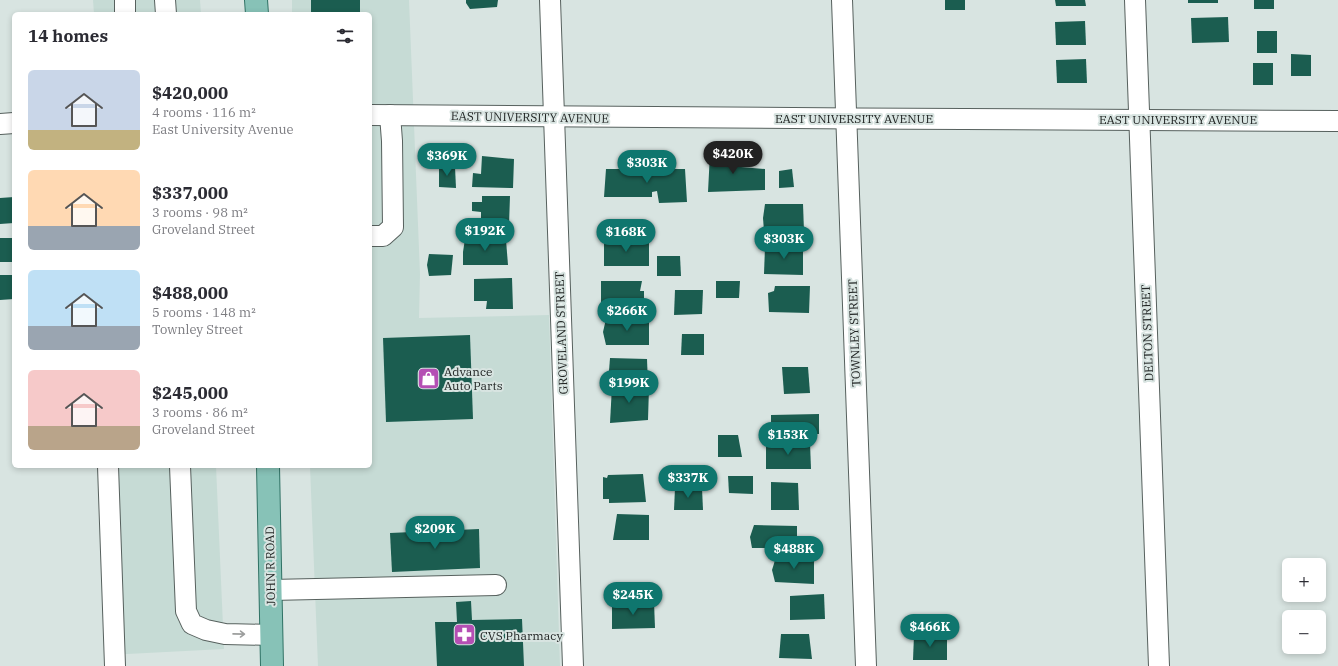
<!DOCTYPE html>
<html lang="en">
<head>
<meta charset="utf-8">
<style>
  :root { --surface:#fff; --page:#f2f2f3; --text:#2b2b33; --muted:#7c7c81; --accent:#0f766e }
  body { margin:0; font-family:"IBM Plex Serif",serif; background:var(--page); color:var(--text); height:100vh; display:flex; flex-direction:column; font-size:15px; white-space:nowrap }
  * { box-sizing:border-box; margin:0 }
  p { font-size:13px; color:var(--muted) }
  .icon { flex:none; width:22px; height:22px; fill:none; stroke:currentColor; stroke-width:2; stroke-linecap:round; stroke-linejoin:round }
  .map { position:relative; flex:1; overflow:hidden }
  .sheet { position:absolute; left:12px; top:12px; width:360px; height:456px; display:flex; flex-direction:column; background:var(--surface); border-radius:6px; box-shadow:0 2px 6px #0003 }
  .sheet>* { flex:none }
  .fabs { position:absolute; left:1282px; top:558px; display:grid; gap:8px }
  .fabs a { display:grid; place-items:center; width:44px; height:44px; border-radius:6px; background:var(--surface); box-shadow:0 2px 6px #0003; font-size:20px }
  .price { position:absolute; translate:-50% -34px; padding:0 9px; border-radius:14px; background:var(--accent); color:#fff; font-size:13px; line-height:26px; filter:drop-shadow(0 1px 2px #0008) }
  .price::after { content:''; position:absolute; left:50%; top:24px; width:12px; height:9px; margin-left:-6px; background:inherit; clip-path:polygon(0 0,100% 0,50% 100%) }
  .price.current { background:#222; color:#fff }
  ul { padding:0; list-style:none }
  li { display:flex; align-items:center; gap:12px; height:100px; padding:0 16px }
  li span { display:grid; place-items:center; flex:none; width:112px; height:80px; border-radius:6px; color:#555 }
  li>.icon { margin-inline-start:auto }
  span .icon { width:48px; height:48px; fill:#fffc; stroke-width:1 }
  li b { font-size:17px }
  h2 { display:flex; justify-content:space-between; align-items:center; height:48px; padding:0 16px; font-size:17px }
  .map>svg:first-child { display:block }
  .built { fill:#c6dbd5 }
  .building { fill:#1b5d50 }
  .lines { fill:none; stroke-linecap:round; stroke-linejoin:round }
  .minor-casing { stroke:#57615e; stroke-width:22 }
  .major-casing { stroke:#307265; stroke-width:24 }
  .minor { stroke:#fff; stroke-width:20 }
  .major { stroke:#87c2b7; stroke-width:22 }
  .oneway { stroke:#9c9e9d }
  .labels { text-anchor:middle; dominant-baseline:central; stroke-width:4; stroke-linejoin:round; paint-order:stroke }
  .street-label { font-size:12px; fill:#232726; stroke:#d8e4e1 }
  .poi-label { font-size:12px; fill:#232726; stroke:#d8e4e1; text-anchor:start }
</style>
</head>
<body>
<div class="map">
<svg width="1338" height="666" viewBox="0 0 1338 666">
  <rect width="100%" height="100%" fill="#d8e4e1"/>
  <g class="built">
    <path d="M93,0h107l1,14h-107z"/>
    <path d="M292,0h117l11,274 -1,44 130,-3 11,351h-242l-8,-200h60v-452h-78z"/>
    <path d="M101,466h115l8,183 -116,6z"/>
  </g>
  <g class="building">
    <rect x="311" y="0" width="49" height="14"/>
    <path d="M466,0h32l-1,7 -27,2 -4,-6z"/>
    <rect x="945" y="0" width="20" height="10"/>
    <path d="M1055,0h30l1,6h-30z"/>
    <rect x="1188" y="0" width="30" height="3"/>
    <rect x="1254" y="0" width="20" height="9"/>
    <path d="M1228,17l1,25 -37,1 -1,-25z"/>
    <path d="M1085,21l1,24h-30l-1,-23z"/>
    <rect x="1257" y="31" width="20" height="22"/>
    <path d="M1291,54l20,1v21h-20z"/>
    <path d="M1086,59l1,24h-30l-1,-23z"/>
    <rect x="1253" y="63" width="20" height="22"/>
    <path d="M710,153h28l3,14 24,2v21l-57,2z"/>
    <path d="M482,156l32,3 -1,29 -41,-1 1,-14 8,1z"/>
    <path d="M439,166l16,1 1,21 -17,-1z"/>
    <path d="M606,169h79l2,33 -28,1 -2,-12 -5,1v5h-48z"/>
    <path d="M792,169l2,18 -15,1v-17z"/>
    <path d="M482,196h28l-1,29 -28,-1v-12l-9,-1v-9h10z"/>
    <path d="M14,197v26l-14,1v-26z"/>
    <path d="M765,204h38l1,27h-40l-1,-13z"/>
    <rect x="0" y="238" width="14" height="24"/>
    <path d="M465,239l41,1 2,25h-45v-13z"/>
    <path d="M604,239l45,1v26h-45z"/>
    <path d="M803,245v30l-39,-1 1,-27z"/>
    <path d="M429,254l24,1 -2,20 -22,1 -2,-11z"/>
    <path d="M657,256h23l1,20h-24z"/>
    <path d="M0,275h14v24l-14,1z"/>
    <path d="M512,278l1,31h-27l1,-8h-13v-22z"/>
    <path d="M601,281h41l-2,10h4v15l-43,1z"/>
    <path d="M716,281h24l-1,17h-23z"/>
    <path d="M775,286h35l-1,27 -40,-1 -1,-19 6,-2z"/>
    <path d="M675,290h28l-1,24 -28,1z"/>
    <path d="M606,319h43v26h-43l-3,-13z"/>
    <path d="M682,334h22v21h-23z"/>
    <path d="M470,335l3,84 -87,3 -3,-84z"/>
    <path d="M610,358l37,1 1,26 -40,-1z"/>
    <path d="M782,367h26l2,26 -26,1z"/>
    <path d="M612,386l37,1 -1,33 -38,3z"/>
    <path d="M819,414v20h-48v-19z"/>
    <path d="M718,435h20l4,22h-24z"/>
    <path d="M810,443l1,26h-45v-25z"/>
    <path d="M643,474l3,28 -37,1v-4h-6v-22l4,1 1,-3z"/>
    <path d="M728,476h25v18l-24,-1z"/>
    <path d="M771,482l27,1 1,27h-28z"/>
    <path d="M675,488h27l1,22h-29z"/>
    <path d="M617,514l32,1v25h-36z"/>
    <path d="M754,525l43,1v22h-45l-2,-11z"/>
    <path d="M479,529l1,39 -88,4 -2,-39z"/>
    <path d="M776,557h38v27l-39,-2 -3,-12z"/>
    <path d="M824,594l1,25 -35,1v-24z"/>
    <path d="M471,601l1,19 50,-1 2,47h-87l-2,-44h22l-1,-20z"/>
    <path d="M654,602l1,26 -43,1v-25z"/>
    <path d="M781,634h28l3,25 -33,-1z"/>
    <path d="M914,635h33v25h-34z"/>
  </g>
  <g class="lines">
    <defs>
      <g id="minor">
        <path d="M125,0v14"/>
        <path d="M165,0l1,14"/>
        <path d="M550,0l23,666"/>
        <path d="M842,0l24,666"/>
        <path d="M1135,0l24,666"/>
        <path d="M370,115c323,4 645,3 968,6"/>
        <path d="M0,124l14,-1"/>
        <path d="M370,236h13l10,-9 -1,-86 -2,-26"/>
        <path d="M108,466l7,200"/>
        <path d="M180,466l6,145 6,13 14,6 19,4 47,1"/>
        <path d="M271,590l225,-5"/>
      </g>
      <g id="major">
        <path d="M256,0l1,14"/>
        <path d="M268,466l4,200"/>
      </g>
    </defs>
    <use href="#minor" class="minor-casing"/>
    <use href="#major" class="major-casing"/>
    <use href="#minor" class="minor"/>
    <use href="#major" class="major"/>
  </g>
  <defs><path id="oneway-shaft" d="M-6 0H5M1.5-3L5.5 0L1.5 3" fill="none" stroke-width="1.6" stroke-linecap="round" stroke-linejoin="round"/></defs>
  <use class="oneway" href="#oneway-shaft" transform="translate(239 634) rotate(1)"/>
  <defs>
    <symbol id="shop-square" viewBox="-11 -11 22 22"><rect x="-9" y="-9" width="18" height="18" rx="4" fill="#b54fb4" stroke="#d8e4e1"/><path d="M-5-2.5h2.3a2.7 3.5 0 0 1 5.4 0H5L5.5 6h-11ZM-1.5-2.5h3a1.5 2.3 0 0 0-3 0Z" fill="#fff"/></symbol>
    <symbol id="pharmacy-square" viewBox="-11 -11 22 22"><rect x="-9" y="-9" width="18" height="18" rx="4" fill="#b54fb4" stroke="#d8e4e1"/><path d="M-2-6h4v4h4v4h-4v4h-4v-4h-4v-4h4Z" fill="#fff"/></symbol>
  </defs>
  <g fill-rule="evenodd">
    <use href="#shop-square" x="416" y="366" width="25" height="25"/>
    <use href="#pharmacy-square" x="452" y="622" width="25" height="25"/>
  </g>
  <g class="labels">
    <g class="street-label">
      <text transform="translate(530 117) rotate(1)">EAST UNIVERSITY AVENUE</text>
      <text x="854" y="118">EAST UNIVERSITY AVENUE</text>
      <text x="1178" y="119">EAST UNIVERSITY AVENUE</text>
      <text transform="translate(561 333) rotate(-92)">GROVELAND STREET</text>
      <text transform="translate(854 333) rotate(-92)">TOWNLEY STREET</text>
      <text transform="translate(1147 333) rotate(-92)">DELTON STREET</text>
      <text transform="translate(270 566) rotate(-91)">JOHN R ROAD</text>
    </g>
    <g class="poi-label">
      <text x="444" y="371">Advance<tspan x="444" dy="14">Auto Parts</tspan></text>
      <text x="480" y="635">CVS Pharmacy</text>
    </g>
  </g>
</svg>
<div class="fabs">
<a>+</a>
<a>−</a>
</div>
<b class="price current" style="left:733px;top:175px">$420K</b>
<b class="price" style="left:447px;top:177px">$369K</b>
<b class="price" style="left:647px;top:184px">$303K</b>
<b class="price" style="left:485px;top:252px">$192K</b>
<b class="price" style="left:626px;top:253px">$168K</b>
<b class="price" style="left:784px;top:260px">$303K</b>
<b class="price" style="left:627px;top:332px">$266K</b>
<b class="price" style="left:629px;top:404px">$199K</b>
<b class="price" style="left:788px;top:456px">$153K</b>
<b class="price" style="left:688px;top:499px">$337K</b>
<b class="price" style="left:435px;top:550px">$209K</b>
<b class="price" style="left:794px;top:570px">$488K</b>
<b class="price" style="left:633px;top:616px">$245K</b>
<b class="price" style="left:930px;top:648px">$466K</b>
<section class="sheet">
<h2>14 homes<svg class="icon" aria-label="filters" viewBox="0 0 24 24"><path d="M4 7h16M4 17h16"/><circle cx="9" cy="7" r="2"/><circle cx="15" cy="17" r="2"/></svg></h2>
<ul>
<li><span style="background:linear-gradient(#c9d6e8 75%,#c2b280 0)"><svg class="icon" aria-label="home" viewBox="0 0 24 24"><path d="M3 11l9-7 9 7M6 9v11h12V9"/></svg></span><div><b>$420,000</b><p>4 rooms · 116 m²</p><p>East University Avenue</p></div></li>
<li><span style="background:linear-gradient(#ffd9b3 70%,#9aa5b1 0)"><svg class="icon" aria-label="home" viewBox="0 0 24 24"><path d="M3 11l9-7 9 7M6 9v11h12V9"/></svg></span><div><b>$337,000</b><p>3 rooms · 98 m²</p><p>Groveland Street</p></div></li>
<li><span style="background:linear-gradient(#bfe0f5 70%,#9aa5b1 0)"><svg class="icon" aria-label="home" viewBox="0 0 24 24"><path d="M3 11l9-7 9 7M6 9v11h12V9"/></svg></span><div><b>$488,000</b><p>5 rooms · 148 m²</p><p>Townley Street</p></div></li>
<li><span style="background:linear-gradient(#f6c9c9 70%,#b9a48a 0)"><svg class="icon" aria-label="home" viewBox="0 0 24 24"><path d="M3 11l9-7 9 7M6 9v11h12V9"/></svg></span><div><b>$245,000</b><p>3 rooms · 86 m²</p><p>Groveland Street</p></div></li>
</ul>
</section>
</div>
</body>
</html>
